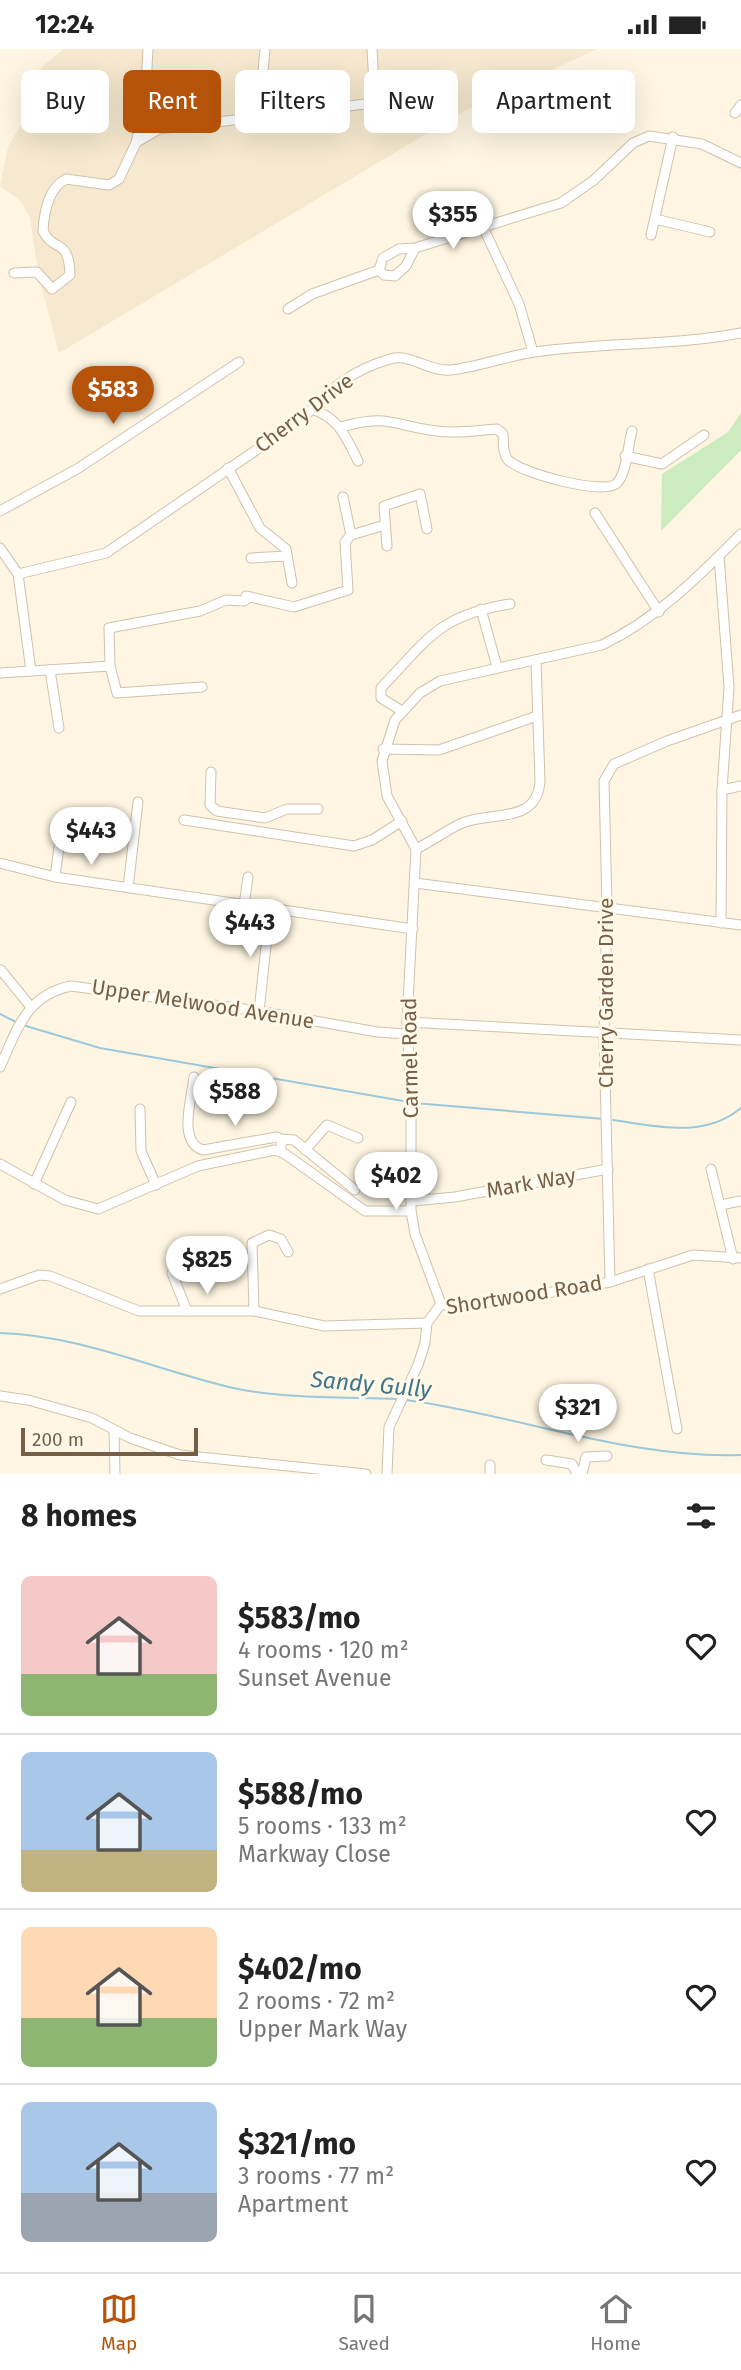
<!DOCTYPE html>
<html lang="en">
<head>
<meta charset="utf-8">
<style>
  :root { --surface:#fff; --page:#f2f2f2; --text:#222; --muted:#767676; --line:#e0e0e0; --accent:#b45309 }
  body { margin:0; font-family:"Fira Sans",sans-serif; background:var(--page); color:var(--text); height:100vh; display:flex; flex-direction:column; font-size:26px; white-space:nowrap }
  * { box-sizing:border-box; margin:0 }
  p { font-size:23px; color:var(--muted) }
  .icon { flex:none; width:38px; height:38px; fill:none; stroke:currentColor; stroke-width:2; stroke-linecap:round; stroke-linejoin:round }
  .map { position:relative; height:1425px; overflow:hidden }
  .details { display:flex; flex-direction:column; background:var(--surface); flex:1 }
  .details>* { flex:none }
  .banner { position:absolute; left:21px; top:21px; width:700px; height:63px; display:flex; gap:14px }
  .scale { position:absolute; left:21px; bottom:18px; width:177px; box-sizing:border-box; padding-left:7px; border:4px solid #775e47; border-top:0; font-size:19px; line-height:24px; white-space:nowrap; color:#775e47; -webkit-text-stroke:5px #fff9e9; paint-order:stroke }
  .price { position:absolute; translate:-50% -60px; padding:0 16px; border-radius:24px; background:#fff; color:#222; font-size:23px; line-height:46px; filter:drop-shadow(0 2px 4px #0008) }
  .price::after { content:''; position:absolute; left:50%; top:42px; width:21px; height:16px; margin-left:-10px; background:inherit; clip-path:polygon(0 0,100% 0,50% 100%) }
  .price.selected { background:var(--accent); color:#fff }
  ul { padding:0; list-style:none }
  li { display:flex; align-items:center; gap:21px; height:175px; padding:0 21px }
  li+li { border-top:2px solid var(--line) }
  li span { display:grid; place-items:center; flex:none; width:196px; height:140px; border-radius:10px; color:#555 }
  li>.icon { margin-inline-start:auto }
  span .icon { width:84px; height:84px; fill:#fffc; stroke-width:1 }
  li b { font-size:30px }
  h2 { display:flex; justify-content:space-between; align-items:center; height:84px; padding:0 21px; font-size:30px }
  .pill { padding:0 24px; border-radius:10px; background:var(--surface); box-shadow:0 7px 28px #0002; font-size:24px; line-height:63px }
  .pill.selected { background:var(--accent); color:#fff }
  .status { display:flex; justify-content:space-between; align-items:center; height:49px; padding:0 35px; background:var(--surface); direction:ltr }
  .status svg { height:19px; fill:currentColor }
  .tab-bar { display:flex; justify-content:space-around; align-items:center; height:98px; border-top:2px solid var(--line); background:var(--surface); font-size:19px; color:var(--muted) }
  .tab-bar a { display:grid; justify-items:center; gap:4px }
  .tab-bar .selected { color:var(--accent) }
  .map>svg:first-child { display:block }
  .residential { fill:#f6e9cf }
  .green { fill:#ccecbf }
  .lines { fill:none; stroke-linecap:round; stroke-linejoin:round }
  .stream { stroke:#9bc9db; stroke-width:2 }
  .minor-casing { stroke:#d1c1ab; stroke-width:11 }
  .minor { stroke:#fff; stroke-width:9 }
  .labels { text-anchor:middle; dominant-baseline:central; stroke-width:6; stroke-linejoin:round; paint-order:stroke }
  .street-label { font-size:21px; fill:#775e47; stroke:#fff9e9 }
  .water-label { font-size:23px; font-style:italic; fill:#3f758b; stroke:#fff9e9 }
</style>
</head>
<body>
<div class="status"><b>12:24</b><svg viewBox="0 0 49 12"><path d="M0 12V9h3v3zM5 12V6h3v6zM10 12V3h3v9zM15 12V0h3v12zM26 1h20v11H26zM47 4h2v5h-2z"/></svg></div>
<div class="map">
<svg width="741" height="1425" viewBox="0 0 741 1425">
  <rect width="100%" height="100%" fill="#fef6e2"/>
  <path class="residential" d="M64,0h533l-124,57 -414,247 -20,-76 -9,-58 -9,-18 -21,-15 8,-39 17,-30 7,-42z"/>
  <path class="green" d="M741,364v37l-80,81 1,-57 66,-42z"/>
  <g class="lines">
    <g class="stream">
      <path d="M0,965l16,8"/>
      <path d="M26,977l74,22 309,54"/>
      <path d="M414,1054l190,16"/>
      <path d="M613,1071c44,6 91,19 128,-12"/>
      <path d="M0,1284c79,2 156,37 233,55 50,11 113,9 164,11"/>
      <path d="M406,1351c112,15 221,59 335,55"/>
    </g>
    <defs>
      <g id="minor">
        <path d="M265,0l-2,23 6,43"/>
        <path d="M372,0l3,53"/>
        <path d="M145,54l30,24"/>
        <path d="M735,64l6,-8"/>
        <path d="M137,93l22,-13 247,-30"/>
        <path d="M655,170l55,13"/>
        <path d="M483,178l36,77 14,48"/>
        <path d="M651,186l22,-98"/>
        <path d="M415,199l-9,18 -11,10 -11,-1 -5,-5 4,-12 16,-9 16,-1 146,-45 33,-23 39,-37 16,-7 53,8 39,19"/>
        <path d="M14,224l23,-1 15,17 18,-14c-1,-38 -16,-22 -27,-44 1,-19 6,-43 23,-52l43,6 10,-6 17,-36 9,-40 3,-54"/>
        <path d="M288,260l24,-15 67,-24"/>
        <path d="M312,360c27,9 34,28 46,52"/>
        <path d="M341,378c48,-14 52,-1 96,4 21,3 40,-1 60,-2l6,5c1,9 -1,19 5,26 12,13 97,36 109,23 10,-10 11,-39 15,-52"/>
        <path d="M625,407l37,8 42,-29"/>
        <path d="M228,419l32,60 26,21 6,34"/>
        <path d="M343,448l8,38"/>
        <path d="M0,462l77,-42 162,-107"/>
        <path d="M595,464l64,99"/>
        <path d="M387,497l-3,-40 36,-12 7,35"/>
        <path d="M0,499l18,26 13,97"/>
        <path d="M719,507l10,131 -7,103 -1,133"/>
        <path d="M251,509l36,-2"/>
        <path d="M18,525l88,-21 197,-135c28,-29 46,-47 87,-59 20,-6 39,13 61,11 28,-3 56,-14 83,-18 69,-10 139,-6 207,-19"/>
        <path d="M246,547l48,11 54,-17 -3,-48 6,-7 34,-10"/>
        <path d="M481,560l16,58"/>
        <path d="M50,621l9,58"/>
        <path d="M0,624l110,-7"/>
        <path d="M202,638l-85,6 -7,-27 -1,-38 91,-17 26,-11 18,1 6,-4"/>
        <path d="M402,662l-21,-13v-10c47,-49 58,-73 129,-84"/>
        <path d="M383,700l56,1 98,-34"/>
        <path d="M211,723l-1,33 7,6 48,7 22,-9h31"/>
        <path d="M722,741l19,-4"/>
        <path d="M184,771l170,26 18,-6 30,-19"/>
        <path d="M416,800c15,-7 29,-18 44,-25 29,-14 77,2 80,-43l-4,-120"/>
        <path d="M0,814l55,14 358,52"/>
        <path d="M55,828l8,-60"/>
        <path d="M415,834l326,42"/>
        <path d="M128,839l10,-86"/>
        <path d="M244,856l4,-28"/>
        <path d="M1,921l29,36"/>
        <path d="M259,962l11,-101"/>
        <path d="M407,973l334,18"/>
        <path d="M0,1018c17,-37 26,-72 71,-81l188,25 118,21 30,2"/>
        <path d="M194,1028c-2,21 -17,65 9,73l74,-13 5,4 -2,10"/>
        <path d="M140,1060l1,42 15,34"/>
        <path d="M281,1090l13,1 61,50"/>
        <path d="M305,1101l22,-25 31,13"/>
        <path d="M0,1115l65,36 33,9 100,-43 77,-16 10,4 80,57h46"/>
        <path d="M711,1120l22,90"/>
        <path d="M34,1135l37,-82"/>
        <path d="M412,1152l43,-4 153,-28"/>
        <path d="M720,1156l21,-4"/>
        <path d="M648,1220l29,160"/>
        <path d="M172,1224l15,38"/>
        <path d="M610,1233l-6,-248 3,-127 -3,-126 10,-17 53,-23 74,-26"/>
        <path d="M0,1240l39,-14 11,1 89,35h115l70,15 103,-3"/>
        <path d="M441,1255l-26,-70 -4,-23v-114l-4,-75 9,-173 -29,-53 -5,-35 13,-41 25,-27 20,-12 162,-36c56,-27 96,-68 139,-111"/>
        <path d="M254,1262l-2,-68 17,-8 12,4 7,13"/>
        <path d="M0,1347l28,4 64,18 38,20 50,17 186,19"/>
        <path d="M114,1381l1,44"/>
        <path d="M546,1411l26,4 5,10"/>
        <path d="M387,1425l2,-47 29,-62 7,-22 2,-20 14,-19 18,4 151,-26 83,-27 48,3"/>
        <path d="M490,1425v-9"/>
        <path d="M582,1425l4,-17 21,-1"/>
      </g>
    </defs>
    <use href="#minor" class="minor-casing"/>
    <use href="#minor" class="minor"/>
  </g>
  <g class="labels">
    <g class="street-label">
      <text transform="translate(304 364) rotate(-37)">Cherry Drive</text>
      <text transform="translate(606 944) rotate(-90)">Cherry Garden Drive</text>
      <text transform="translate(203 955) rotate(9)">Upper Melwood Avenue</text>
      <text transform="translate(410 1009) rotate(-91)">Carmel Road</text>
      <text transform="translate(531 1134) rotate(-10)">Mark Way</text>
      <text transform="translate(524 1246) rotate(-9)">Shortwood Road</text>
    </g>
    <g class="water-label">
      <text transform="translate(371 1335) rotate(5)">Sandy Gully</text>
    </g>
  </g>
</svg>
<div class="scale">200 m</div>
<b class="price" style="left:453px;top:202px">$355</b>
<b class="price selected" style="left:113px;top:377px">$583</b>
<b class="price" style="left:91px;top:818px">$443</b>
<b class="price" style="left:250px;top:910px">$443</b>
<b class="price" style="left:235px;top:1079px">$588</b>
<b class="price" style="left:396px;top:1163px">$402</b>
<b class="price" style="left:207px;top:1247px">$825</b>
<b class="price" style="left:578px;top:1395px">$321</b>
<div class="banner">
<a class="pill">Buy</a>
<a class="pill selected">Rent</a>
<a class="pill">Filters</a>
<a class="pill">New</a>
<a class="pill">Apartment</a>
</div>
</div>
<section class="details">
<h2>8 homes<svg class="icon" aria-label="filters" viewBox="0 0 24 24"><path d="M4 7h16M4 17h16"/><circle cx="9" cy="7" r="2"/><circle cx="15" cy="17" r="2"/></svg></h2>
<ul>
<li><span style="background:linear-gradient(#f6c9c9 70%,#8fb573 0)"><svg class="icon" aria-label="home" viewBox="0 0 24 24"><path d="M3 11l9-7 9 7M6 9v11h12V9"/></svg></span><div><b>$583/mo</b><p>4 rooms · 120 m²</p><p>Sunset Avenue</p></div><svg class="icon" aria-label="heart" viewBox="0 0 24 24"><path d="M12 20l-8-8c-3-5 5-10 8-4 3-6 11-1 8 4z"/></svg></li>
<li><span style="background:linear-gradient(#a9c7e8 70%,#c2b280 0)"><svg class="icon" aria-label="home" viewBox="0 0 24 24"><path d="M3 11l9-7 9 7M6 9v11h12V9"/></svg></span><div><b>$588/mo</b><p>5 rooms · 133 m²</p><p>Markway Close</p></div><svg class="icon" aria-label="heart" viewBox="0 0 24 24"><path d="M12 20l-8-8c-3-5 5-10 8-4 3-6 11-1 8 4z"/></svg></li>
<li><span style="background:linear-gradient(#ffd9b3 65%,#8fb573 0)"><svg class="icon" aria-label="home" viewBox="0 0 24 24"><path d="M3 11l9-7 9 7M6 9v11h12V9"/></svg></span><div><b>$402/mo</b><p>2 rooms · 72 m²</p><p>Upper Mark Way</p></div><svg class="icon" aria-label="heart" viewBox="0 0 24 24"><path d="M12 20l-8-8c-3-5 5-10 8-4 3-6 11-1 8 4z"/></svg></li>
<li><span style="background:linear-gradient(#a9c7e8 65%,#9aa5b1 0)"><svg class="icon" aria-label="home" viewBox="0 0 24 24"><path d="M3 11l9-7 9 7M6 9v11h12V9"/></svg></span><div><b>$321/mo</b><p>3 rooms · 77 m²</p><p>Apartment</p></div><svg class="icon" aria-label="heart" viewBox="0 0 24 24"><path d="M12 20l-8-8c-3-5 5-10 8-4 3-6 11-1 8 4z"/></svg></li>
</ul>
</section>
<nav class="tab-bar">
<a class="selected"><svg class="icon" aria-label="map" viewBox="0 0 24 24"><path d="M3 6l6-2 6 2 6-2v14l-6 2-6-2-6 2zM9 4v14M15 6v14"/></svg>Map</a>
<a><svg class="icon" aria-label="saved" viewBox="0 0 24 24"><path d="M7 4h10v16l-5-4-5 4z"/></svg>Saved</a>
<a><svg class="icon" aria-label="home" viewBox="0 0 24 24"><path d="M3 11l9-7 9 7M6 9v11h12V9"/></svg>Home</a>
</nav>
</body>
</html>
